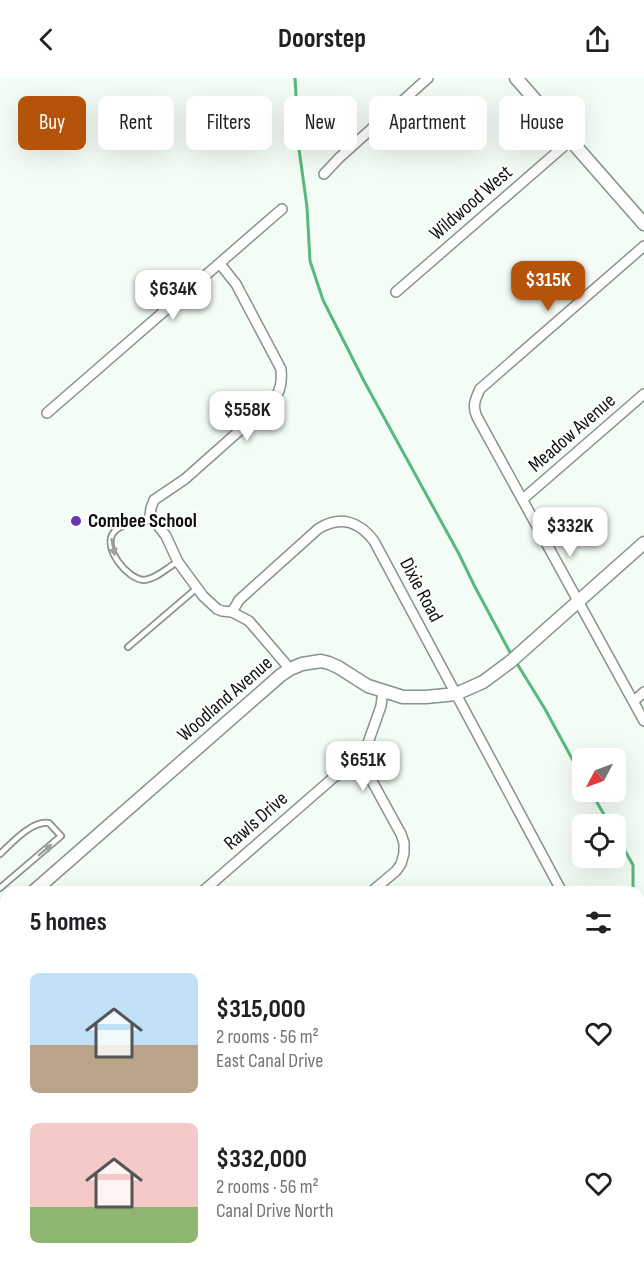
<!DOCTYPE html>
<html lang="en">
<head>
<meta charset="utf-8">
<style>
  :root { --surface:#fff; --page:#f2f2f2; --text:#202124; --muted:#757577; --accent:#b45309 }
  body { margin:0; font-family:"Sofia Sans Condensed",sans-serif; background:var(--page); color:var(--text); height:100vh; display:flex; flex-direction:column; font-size:22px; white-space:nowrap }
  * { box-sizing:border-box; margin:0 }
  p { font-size:20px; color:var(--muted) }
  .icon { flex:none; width:33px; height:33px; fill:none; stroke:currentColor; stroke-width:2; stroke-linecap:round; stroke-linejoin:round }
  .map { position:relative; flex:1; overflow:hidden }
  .sheet { position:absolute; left:0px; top:808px; width:645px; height:386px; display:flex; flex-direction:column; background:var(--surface); border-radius:18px 18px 0 0; box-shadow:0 6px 24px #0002 }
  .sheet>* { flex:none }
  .top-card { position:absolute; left:18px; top:18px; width:609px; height:54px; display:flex; gap:12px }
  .needle { width:39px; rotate:229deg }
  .controls { position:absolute; left:572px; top:670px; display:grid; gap:12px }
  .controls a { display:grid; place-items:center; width:54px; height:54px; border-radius:9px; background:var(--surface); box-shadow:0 6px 24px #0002; font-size:30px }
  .price { position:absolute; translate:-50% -51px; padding:0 14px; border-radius:12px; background:#fff; color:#222; font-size:20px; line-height:39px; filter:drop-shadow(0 2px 3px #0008) }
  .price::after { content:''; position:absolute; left:50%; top:36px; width:18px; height:14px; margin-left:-9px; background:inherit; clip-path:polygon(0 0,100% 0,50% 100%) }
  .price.selected { background:var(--accent); color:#fff }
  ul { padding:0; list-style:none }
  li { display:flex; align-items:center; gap:18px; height:150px; padding:0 30px }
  li span { display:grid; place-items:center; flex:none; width:168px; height:120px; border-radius:9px; color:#555 }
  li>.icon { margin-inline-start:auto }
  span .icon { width:72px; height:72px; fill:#fffc; stroke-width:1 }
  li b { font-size:26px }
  h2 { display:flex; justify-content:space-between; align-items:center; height:72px; padding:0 30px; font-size:26px }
  .chip { padding:0 21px; border-radius:9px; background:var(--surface); box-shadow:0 6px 24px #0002; font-size:21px; line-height:54px }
  .chip.selected { background:var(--accent); color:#fff }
  header { display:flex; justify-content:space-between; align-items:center; height:78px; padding:0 30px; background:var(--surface); font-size:27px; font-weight:700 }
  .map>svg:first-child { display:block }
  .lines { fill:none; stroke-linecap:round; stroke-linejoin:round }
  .stream { stroke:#58b87d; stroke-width:3 }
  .service-casing { stroke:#8a928c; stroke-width:8 }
  .minor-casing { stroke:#8a928c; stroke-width:12 }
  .tertiary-casing { stroke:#8a928c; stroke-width:15 }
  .service { stroke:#fff; stroke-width:4.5 }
  .minor { stroke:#fff; stroke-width:9 }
  .tertiary { stroke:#fff; stroke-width:12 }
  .oneway { fill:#9fa09f }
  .poi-dot { fill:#6936ad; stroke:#fff; stroke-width:2 }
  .labels { text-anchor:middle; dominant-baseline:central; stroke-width:4.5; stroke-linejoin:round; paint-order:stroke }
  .street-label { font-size:20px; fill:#0e110f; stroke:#fff }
  .poi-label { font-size:20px; font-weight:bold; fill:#0e110f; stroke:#fff; text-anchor:start }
</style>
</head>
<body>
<header><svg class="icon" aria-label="back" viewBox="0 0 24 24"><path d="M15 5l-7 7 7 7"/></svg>Doorstep<svg class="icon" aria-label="share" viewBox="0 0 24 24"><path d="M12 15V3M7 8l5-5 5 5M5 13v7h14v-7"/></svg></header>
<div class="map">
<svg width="644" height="1193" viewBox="0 0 644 1193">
  <rect width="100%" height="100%" fill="#f3fcf5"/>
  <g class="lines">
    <g class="stream">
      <path d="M295,0l4,71 8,58 3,54 13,39 41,81 95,173 16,33 37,69"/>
      <path d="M516,584l29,47 37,68"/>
      <path d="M591,714l19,33"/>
      <path d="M615,755l18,32v27"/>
      <path d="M639,846l5,7"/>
    </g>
    <defs>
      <g id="service">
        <path d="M153,442c-12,2 -30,2 -39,12 -13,15 14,48 30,48 12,-1 23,-12 33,-18"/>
        <path d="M128,569l69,-59"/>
        <path d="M0,776c12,-11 32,-34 49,-31l12,13 -61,52"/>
      </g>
      <g id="minor">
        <path d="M324,96l15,-16 89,-80"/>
        <path d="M644,168l-164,143c-5,11 -8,17 -3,28l167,304"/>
        <path d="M220,186l16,20 45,85c1,12 0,21 -7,31l-89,79 -31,21 -3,8 -1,7 16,21 12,26 25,34 14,13 5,2 10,1 17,9 41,48"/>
        <path d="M396,214l175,-152"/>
        <path d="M47,335l235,-204"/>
        <path d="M523,421l121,-105"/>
        <path d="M232,534l7,-12 79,-71c22,-14 41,-8 56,12l188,351"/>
        <path d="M634,623l10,-9"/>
        <path d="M202,814l131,-114 30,-21"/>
        <path d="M371,814l25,-21 5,-7 3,-11v-10l-3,-9 -28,-51 -10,-26 18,-51 2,-15"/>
        <path d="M0,947l6,-5"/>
        <path d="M639,975l5,6"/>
        <path d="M133,1193l6,-5"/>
        <path d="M346,1193l6,-5"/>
      </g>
      <g id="tertiary">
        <path d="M516,0l128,146"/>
        <path d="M33,814l248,-217 9,-6 12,-5 19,-3 8,2 9,4 30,19 35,11h23l30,-3 27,-12 27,-20 134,-119"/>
        <path d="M0,843l6,-5"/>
        <path d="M0,1108l6,6"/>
        <path d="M71,1188l5,5"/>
      </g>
    </defs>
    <use href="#service" class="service-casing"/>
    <use href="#minor" class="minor-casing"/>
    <use href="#tertiary" class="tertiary-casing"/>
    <use href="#service" class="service"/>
    <use href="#minor" class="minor"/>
    <use href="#tertiary" class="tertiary"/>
  </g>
  <defs><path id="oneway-solid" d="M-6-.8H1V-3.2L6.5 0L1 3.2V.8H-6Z" transform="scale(1.5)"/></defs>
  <g class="oneway">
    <use href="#oneway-solid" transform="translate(113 469) rotate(79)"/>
    <use href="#oneway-solid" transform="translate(45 772) rotate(-40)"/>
  </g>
  <circle class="poi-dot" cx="76" cy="443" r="6"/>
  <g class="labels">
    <g class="street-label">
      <text transform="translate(471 125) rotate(-41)">Wildwood West</text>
      <text transform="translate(572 355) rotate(-41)">Meadow Avenue</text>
      <text transform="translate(421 512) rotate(62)">Dixie Road</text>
      <text transform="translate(225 621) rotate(-41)">Woodland Avenue</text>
      <text transform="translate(256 743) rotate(-41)">Rawls Drive</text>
    </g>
    <g class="poi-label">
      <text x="88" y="443">Combee School</text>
    </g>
  </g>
</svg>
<div class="controls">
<a><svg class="needle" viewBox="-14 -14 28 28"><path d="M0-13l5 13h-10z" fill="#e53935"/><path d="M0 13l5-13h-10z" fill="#757577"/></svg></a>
<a><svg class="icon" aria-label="locate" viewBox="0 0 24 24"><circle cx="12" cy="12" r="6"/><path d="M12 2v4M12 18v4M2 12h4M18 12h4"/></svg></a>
</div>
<b class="price selected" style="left:548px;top:234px">$315K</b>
<b class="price" style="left:173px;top:243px">$634K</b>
<b class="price" style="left:247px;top:364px">$558K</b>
<b class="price" style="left:570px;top:480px">$332K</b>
<b class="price" style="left:363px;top:714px">$651K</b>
<div class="top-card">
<a class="chip selected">Buy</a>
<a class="chip">Rent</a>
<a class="chip">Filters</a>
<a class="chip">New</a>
<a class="chip">Apartment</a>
<a class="chip">House</a>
</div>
<section class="sheet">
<h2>5 homes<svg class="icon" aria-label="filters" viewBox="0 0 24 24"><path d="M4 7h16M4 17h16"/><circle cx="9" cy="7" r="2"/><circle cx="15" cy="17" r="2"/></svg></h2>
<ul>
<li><span style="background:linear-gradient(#bfe0f5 60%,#b9a48a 0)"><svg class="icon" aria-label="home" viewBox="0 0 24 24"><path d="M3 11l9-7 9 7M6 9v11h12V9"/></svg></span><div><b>$315,000</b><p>2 rooms · 56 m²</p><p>East Canal Drive</p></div><svg class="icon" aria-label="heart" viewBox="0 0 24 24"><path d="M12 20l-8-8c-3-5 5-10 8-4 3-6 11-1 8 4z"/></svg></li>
<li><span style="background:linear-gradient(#f6c9c9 70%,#8fb573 0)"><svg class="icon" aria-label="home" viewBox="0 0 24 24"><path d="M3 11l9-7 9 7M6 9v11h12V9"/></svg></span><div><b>$332,000</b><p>2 rooms · 56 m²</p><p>Canal Drive North</p></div><svg class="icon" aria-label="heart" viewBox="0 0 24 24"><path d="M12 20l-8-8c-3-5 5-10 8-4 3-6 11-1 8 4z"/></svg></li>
</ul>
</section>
</div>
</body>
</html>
